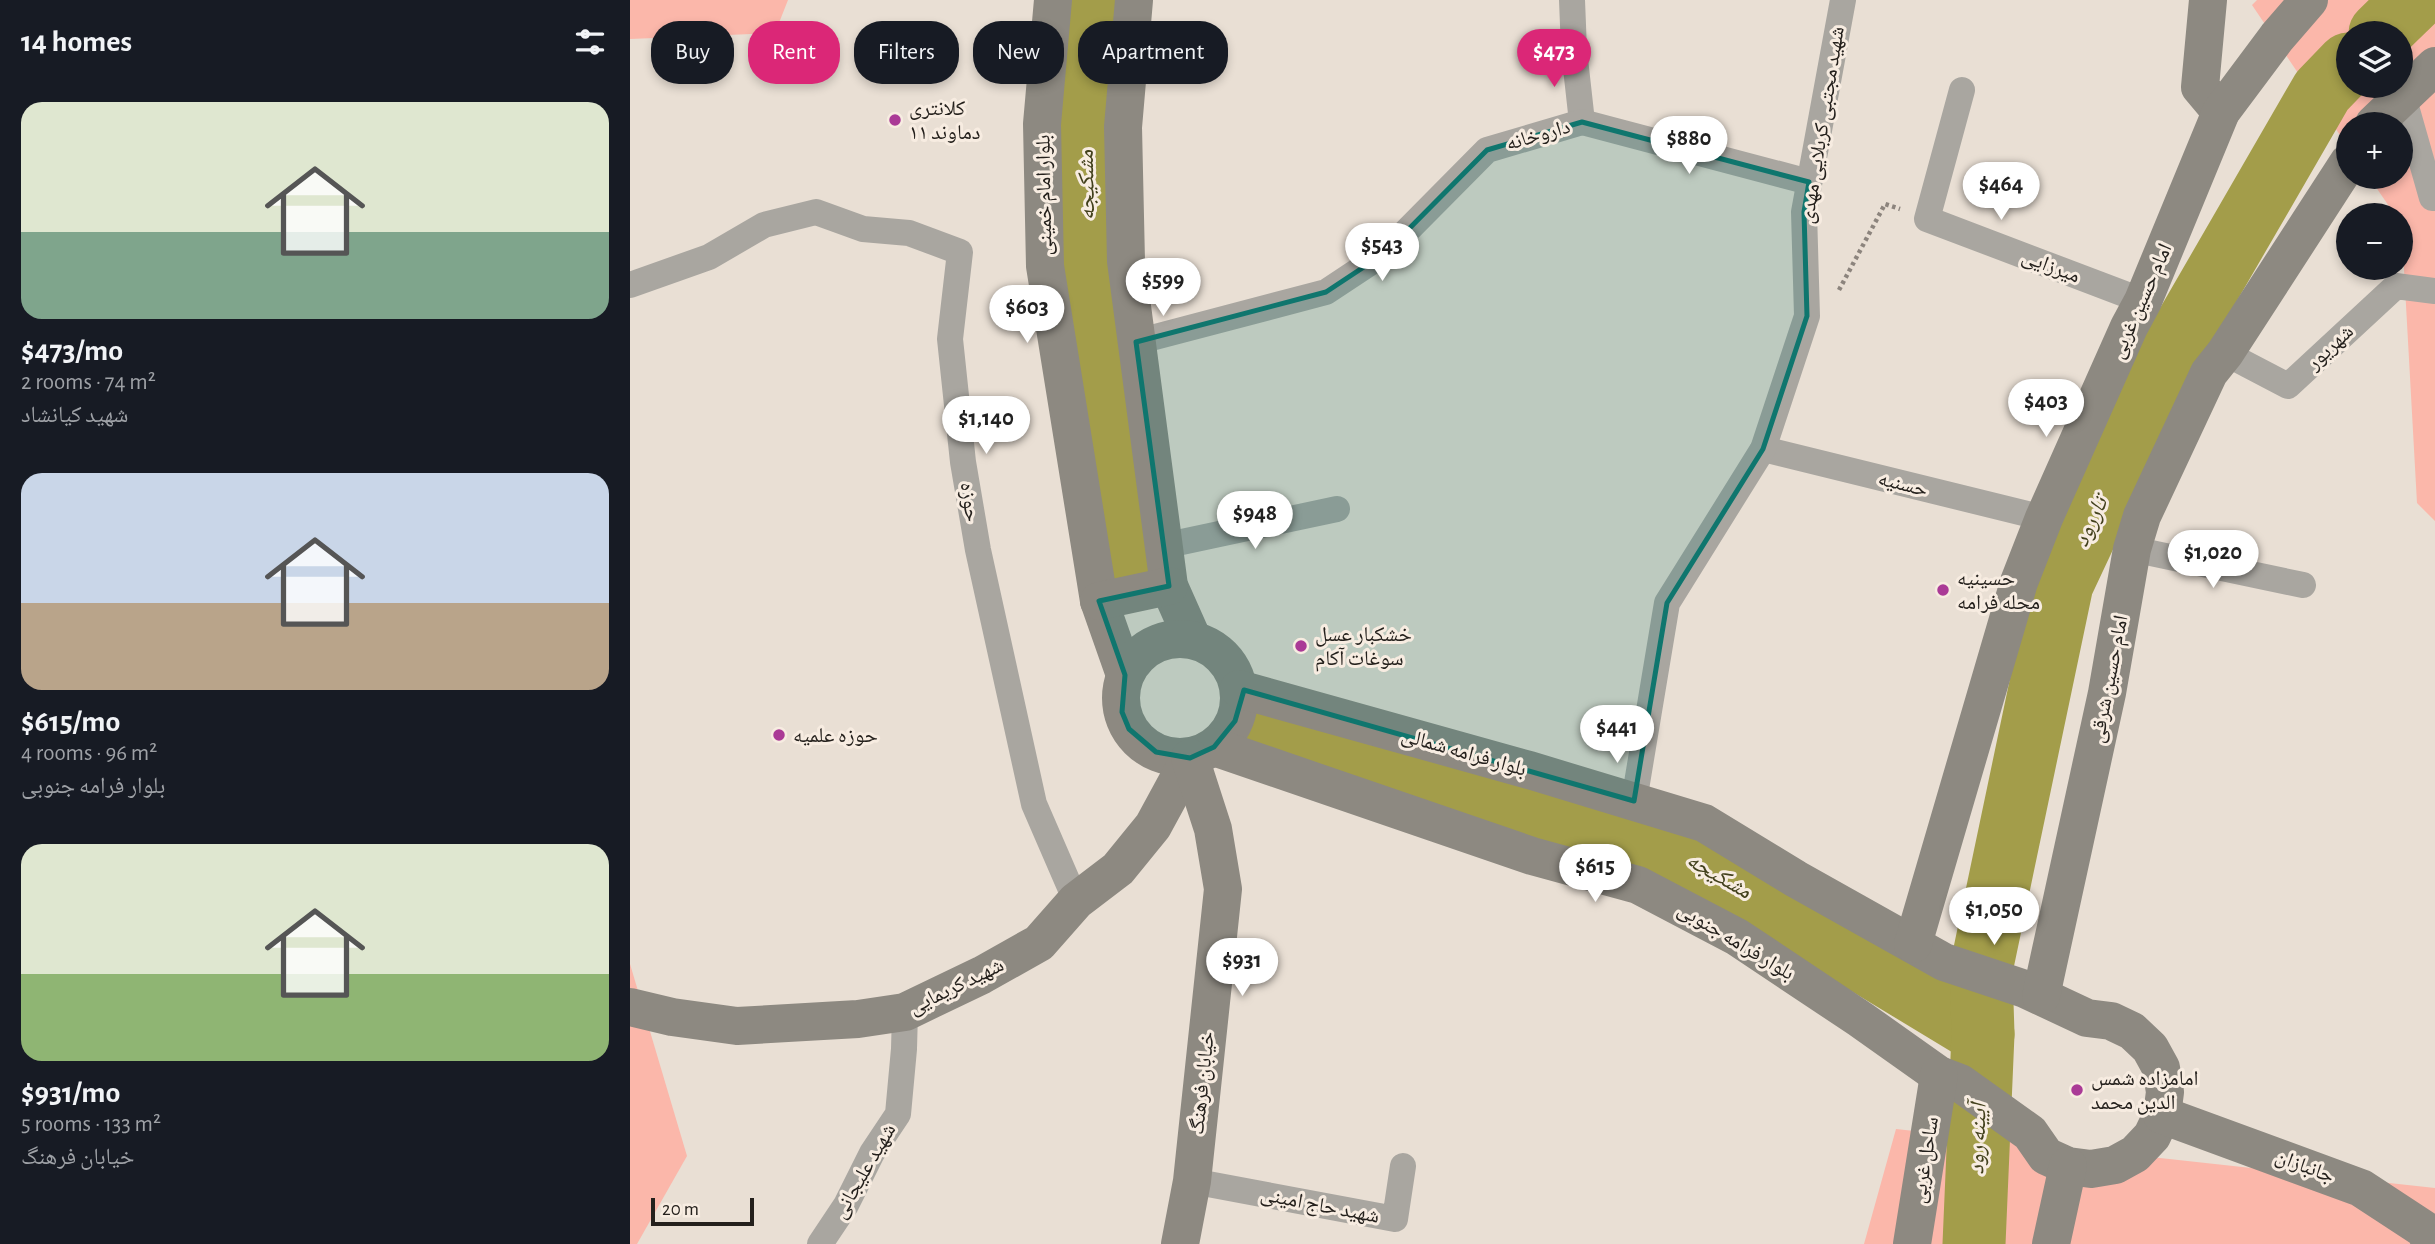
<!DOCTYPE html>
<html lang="en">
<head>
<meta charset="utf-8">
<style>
  :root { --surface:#171b24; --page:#242831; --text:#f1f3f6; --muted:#9ea1a6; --accent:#db2777 }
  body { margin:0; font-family:"Alegreya Sans","Noto Naskh Arabic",sans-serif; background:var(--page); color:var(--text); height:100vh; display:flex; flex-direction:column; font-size:26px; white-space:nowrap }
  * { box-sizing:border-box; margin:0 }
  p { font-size:23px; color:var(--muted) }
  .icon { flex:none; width:38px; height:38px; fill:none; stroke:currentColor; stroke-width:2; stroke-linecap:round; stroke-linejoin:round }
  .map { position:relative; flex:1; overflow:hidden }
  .side { display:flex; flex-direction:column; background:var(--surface); width:630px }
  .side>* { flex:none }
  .guide { position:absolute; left:21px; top:21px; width:665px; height:63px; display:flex; gap:14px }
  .tools { position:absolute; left:1706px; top:21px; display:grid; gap:14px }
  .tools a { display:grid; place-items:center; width:77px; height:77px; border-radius:50%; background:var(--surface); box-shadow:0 4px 10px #0003; font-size:35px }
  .scale { position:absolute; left:21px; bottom:18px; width:103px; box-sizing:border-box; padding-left:7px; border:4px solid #24201c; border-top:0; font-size:19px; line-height:24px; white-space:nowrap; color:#24201c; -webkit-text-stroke:5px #f7ece1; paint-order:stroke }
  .price { position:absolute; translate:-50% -60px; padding:0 16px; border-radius:24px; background:#fff; color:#222; font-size:23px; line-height:46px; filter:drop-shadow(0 2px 4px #0008) }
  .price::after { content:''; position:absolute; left:50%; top:42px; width:21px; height:16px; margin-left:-10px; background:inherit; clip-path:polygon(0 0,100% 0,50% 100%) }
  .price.on { background:var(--accent); color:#fff }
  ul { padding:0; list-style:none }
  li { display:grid; align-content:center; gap:14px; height:371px; padding:0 21px }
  li span { display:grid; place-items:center; height:217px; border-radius:21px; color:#555 }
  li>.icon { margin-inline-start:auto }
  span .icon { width:126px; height:126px; fill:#fffc; stroke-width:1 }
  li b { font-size:30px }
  h2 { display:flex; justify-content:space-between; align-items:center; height:84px; padding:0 21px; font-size:30px }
  .chip { padding:0 24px; border-radius:28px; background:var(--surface); box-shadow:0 4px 10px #0003; font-size:24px; line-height:63px }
  .chip.on { background:var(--accent); color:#fff }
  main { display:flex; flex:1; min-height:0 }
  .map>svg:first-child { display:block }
  .green { fill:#fbb7aa; fill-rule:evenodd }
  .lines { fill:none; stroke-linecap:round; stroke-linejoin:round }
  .river { stroke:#a39d4a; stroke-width:63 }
  .path { stroke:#8c847d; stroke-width:4.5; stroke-dasharray:3.5 3.5; stroke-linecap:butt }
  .street { stroke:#a9a6a0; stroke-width:26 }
  .secondary { stroke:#8d8981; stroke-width:38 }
  .marked { fill:#0f766e; fill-opacity:0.2; stroke:#0f766e; stroke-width:5; stroke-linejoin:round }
  .poi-dot { fill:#aa3a96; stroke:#f7ece1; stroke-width:2.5 }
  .labels { text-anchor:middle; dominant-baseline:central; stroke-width:6; stroke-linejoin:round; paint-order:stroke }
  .poi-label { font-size:21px; fill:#24201c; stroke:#f7ece1; text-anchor:start }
  .street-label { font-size:21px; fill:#24201c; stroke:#f7ece1 }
  .water-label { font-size:23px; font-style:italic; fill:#42401c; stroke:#f7ece1 }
</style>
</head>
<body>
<main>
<section class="side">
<h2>14 homes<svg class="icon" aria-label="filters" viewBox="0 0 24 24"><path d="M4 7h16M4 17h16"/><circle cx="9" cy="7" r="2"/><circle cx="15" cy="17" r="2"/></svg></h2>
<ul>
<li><span style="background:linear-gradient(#dfe7d0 60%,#7fa58c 0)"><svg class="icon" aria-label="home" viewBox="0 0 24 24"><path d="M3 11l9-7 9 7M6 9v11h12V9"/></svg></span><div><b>$473/mo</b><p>2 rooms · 74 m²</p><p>شهید کیانشاد</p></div></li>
<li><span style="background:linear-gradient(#c9d6e8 60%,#b9a48a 0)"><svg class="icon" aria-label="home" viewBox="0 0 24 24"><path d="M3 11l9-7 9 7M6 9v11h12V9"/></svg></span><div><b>$615/mo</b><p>4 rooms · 96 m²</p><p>بلوار فرامه جنوبی</p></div></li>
<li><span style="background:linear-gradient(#dfe7d0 60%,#8fb573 0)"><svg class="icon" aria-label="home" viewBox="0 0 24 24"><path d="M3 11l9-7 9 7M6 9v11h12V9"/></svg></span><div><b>$931/mo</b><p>5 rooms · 133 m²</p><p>خیابان فرهنگ</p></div></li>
</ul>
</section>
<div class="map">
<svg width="1805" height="1244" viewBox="0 0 1805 1244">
  <rect width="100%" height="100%" fill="#e9dfd4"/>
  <g class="green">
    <path d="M0,0h158l-13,33 -145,6z"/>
    <path d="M1627,0h178v521l-18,-18 -16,-288h-6l-26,-38h32v-53h-53v23l-96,-142zM1718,33h53v53h-53z"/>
    <path d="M0,964l57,192 -50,88h-7z"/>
    <path d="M1266,1129l539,59v56h-571z"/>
  </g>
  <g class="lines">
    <g class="river">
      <path d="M468,0l-12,126 3,137 43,315"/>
      <path d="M1750,33l34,-33"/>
      <path d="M639,729l263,80 97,20 63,29 291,176"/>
      <path d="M1344,1244l9,-210 -2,-64 81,-386 109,-232 151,-261 26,-27"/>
    </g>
    <path class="path" d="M1209,290l46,-86 15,5"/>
    <g class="street">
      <path d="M942,0l2,50 8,72"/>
      <path d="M1332,90l-35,129 216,82"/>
      <path d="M1773,96l29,102h3"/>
      <path d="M952,122l227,60"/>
      <path d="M0,285l79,-28 55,-32 52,-13 47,17 46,4 51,19 -10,87 13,123 15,88 56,254 42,97"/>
      <path d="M506,342l190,-50 59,-39 102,-103 95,-28"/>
      <path d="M1595,353l63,33 108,-100 39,5"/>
      <path d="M1133,449l281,69"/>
      <path d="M533,546l174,-37"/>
      <path d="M1502,549l171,36"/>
      <path d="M1004,801l33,-198 96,-154 44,-133 -3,-104 39,-212"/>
      <path d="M562,1181l203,38 8,-53"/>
      <path d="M190,1244l26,-39 26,-52 26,-39 6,-65 1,-37"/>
    </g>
    <g class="secondary">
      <path d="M423,0l-11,124 3,142 54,335 26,74"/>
      <path d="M504,0l-11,127 3,134 43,325 24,54"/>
      <path d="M1578,0l-8,87 21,25"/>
      <path d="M1744,124l61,-58"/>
      <path d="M469,601l70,-15"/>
      <circle cx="550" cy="698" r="59"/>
      <path d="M584,747l318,109 106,29 99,52 123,82 79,56 21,8 70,50 16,23 22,10 23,3 24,-4 20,-11 17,-18 10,-21 3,-23 -4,-24 -11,-20 -18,-17 -21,-10 -24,-3 -62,-29 -81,-27 -148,-83 -92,-56 -175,-53 -290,-81"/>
      <path d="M1283,944l106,-362 25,-64 85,-191 14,-26 78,-189 56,-75 32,-37"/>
      <path d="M1411,996l66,-303 25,-144 10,-33 67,-143 16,-20 123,-190"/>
      <path d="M0,1007l42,10 65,9 121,-7 47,-7 77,-37 57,-32 37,-42 42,-32 35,-43 37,-68"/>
      <path d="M1532,1115l199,73 64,42 6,14"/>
      <path d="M550,1244l12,-63 31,-292 -10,-60 -23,-71"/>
      <path d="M1282,1244l27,-169"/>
      <path d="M1421,1244l17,-78"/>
    </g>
  </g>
  <path class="marked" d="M952,122l227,60 -5,30 3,104 -44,133 -96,154 -33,198 -390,-111 -9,31 -21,26 -24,11 -34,-6 -27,-23 -7,-17 3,-37 -26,-74 70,-15 -33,-244 190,-50 59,-39 102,-103z"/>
  <g class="poi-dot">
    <circle cx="265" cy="120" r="7"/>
    <circle cx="1313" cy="590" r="7"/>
    <circle cx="671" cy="646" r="7"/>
    <circle cx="149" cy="735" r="7"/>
    <circle cx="1447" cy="1090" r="7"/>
  </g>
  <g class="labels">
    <g class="poi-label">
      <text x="279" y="108">کلانتری<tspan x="279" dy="24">۱۱ دماوند</tspan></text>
      <text x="1327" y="578">حسینیه<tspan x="1327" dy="24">محله فرامه</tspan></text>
      <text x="685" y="634">خشکبار عسل<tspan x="685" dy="24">سوغات آکام</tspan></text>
      <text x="163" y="735">حوزه علمیه</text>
      <text x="1461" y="1078">امامزاده شمس<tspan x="1461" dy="24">الدین محمد</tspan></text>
    </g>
    <g class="street-label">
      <text transform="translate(1192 125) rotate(-81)">شهید مجتبی کربلایی مهدی</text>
      <text transform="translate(908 135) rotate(-16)">داروخانه</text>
      <text transform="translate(414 195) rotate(-91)">بلوار امام خمینی</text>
      <text transform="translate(1421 266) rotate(21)">میرزایی</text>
      <text transform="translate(1511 301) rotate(-66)">امام حسین غربی</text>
      <text transform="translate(1700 347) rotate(-43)">شهریور</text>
      <text transform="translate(1273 484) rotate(14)">حسنیه</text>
      <text transform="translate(340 502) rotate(81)">حوزه</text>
      <text transform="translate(1479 679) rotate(-79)">امام حسین شرقی</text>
      <text transform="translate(834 752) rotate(16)">بلوار فرامه شمالی</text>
      <text transform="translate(1106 941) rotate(31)">بلوار فرامه جنوبی</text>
      <text transform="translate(326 986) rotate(-26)">شهید کریمایی</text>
      <text transform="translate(572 1083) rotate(-84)">خیابان فرهنگ</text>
      <text transform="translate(1295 1160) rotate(-81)">ساحل غربی</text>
      <text transform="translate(1675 1166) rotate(21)">جانبازان</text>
      <text transform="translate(234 1171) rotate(-60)">شهید علیجانی</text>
      <text transform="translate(690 1205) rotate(11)">شهید حاج امینی</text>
    </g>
    <g class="water-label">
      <text transform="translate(457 185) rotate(-91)">مشکیجه</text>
      <text transform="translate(1461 522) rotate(-65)">تاررود</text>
      <text transform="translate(1089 876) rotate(30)">مشکیجه</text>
      <text transform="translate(1348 1139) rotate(-88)">آیینه رود</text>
    </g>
  </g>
</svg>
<div class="tools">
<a><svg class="icon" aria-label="layers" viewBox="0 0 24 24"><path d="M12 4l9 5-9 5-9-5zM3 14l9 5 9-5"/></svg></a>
<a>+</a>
<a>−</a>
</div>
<div class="scale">20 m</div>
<b class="price on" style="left:924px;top:89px">$473</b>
<b class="price" style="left:1059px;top:176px">$880</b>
<b class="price" style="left:1371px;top:222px">$464</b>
<b class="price" style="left:752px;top:283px">$543</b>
<b class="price" style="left:533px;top:318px">$599</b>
<b class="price" style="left:397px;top:345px">$603</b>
<b class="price" style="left:1416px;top:439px">$403</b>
<b class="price" style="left:356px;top:456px">$1,140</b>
<b class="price" style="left:625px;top:551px">$948</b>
<b class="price" style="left:1583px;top:590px">$1,020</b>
<b class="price" style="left:987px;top:765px">$441</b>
<b class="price" style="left:965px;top:904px">$615</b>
<b class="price" style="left:1364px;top:947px">$1,050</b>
<b class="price" style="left:612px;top:998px">$931</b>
<div class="guide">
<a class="chip">Buy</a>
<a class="chip on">Rent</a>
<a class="chip">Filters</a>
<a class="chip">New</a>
<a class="chip">Apartment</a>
</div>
</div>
</main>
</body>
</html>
